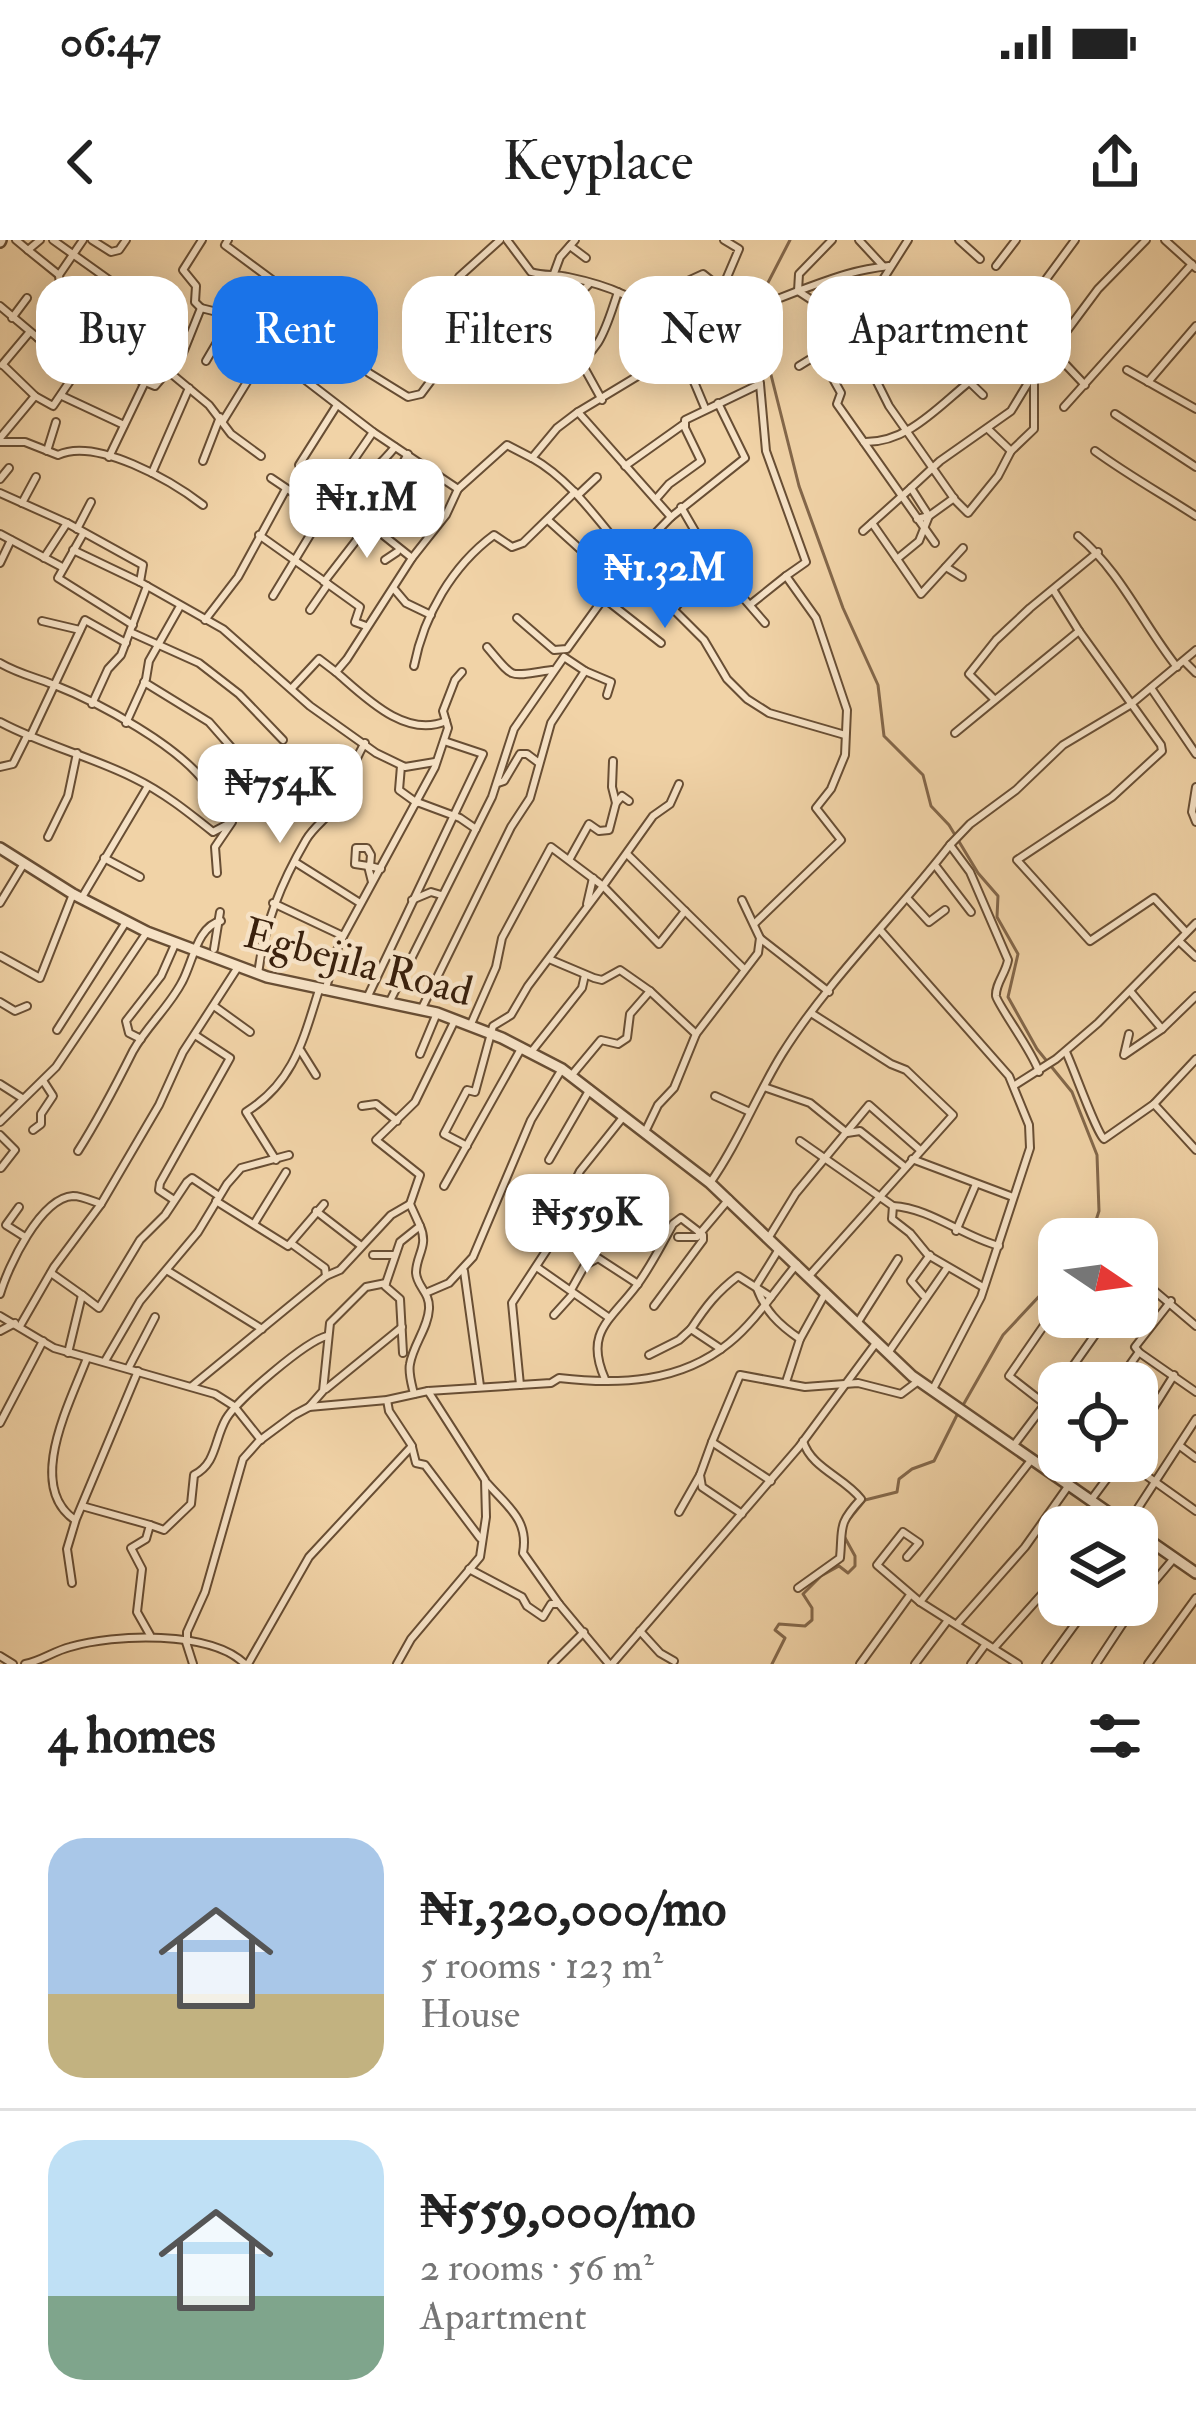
<!DOCTYPE html>
<html lang="en">
<head>
<meta charset="utf-8">
<style>
  :root { --surface:#fff; --page:#f2f2f2; --text:#222; --muted:#767676; --line:#e0e0e0; --accent:#1a73e8 }
  body { margin:0; font-family:"IM FELL Double Pica",serif; background:var(--page); color:var(--text); height:100vh; display:flex; flex-direction:column; font-size:45px; white-space:nowrap }
  * { box-sizing:border-box; margin:0 }
  p { font-size:39px; color:var(--muted) }
  .icon { flex:none; width:66px; height:66px; fill:none; stroke:currentColor; stroke-width:2; stroke-linecap:round; stroke-linejoin:round }
  .map { position:relative; height:1424px; overflow:hidden }
  .details { display:flex; flex-direction:column; background:var(--surface); flex:1 }
  .details>* { flex:none }
  .guide { position:absolute; left:36px; top:36px; width:1125px; height:108px; display:flex; gap:24px }
  .needle { width:78px; rotate:103deg }
  .tools { position:absolute; left:1038px; top:978px; display:grid; gap:24px }
  .tools a { display:grid; place-items:center; width:120px; height:120px; border-radius:24px; background:var(--surface); box-shadow:0 6px 30px #0003; font-size:60px }
  .price { position:absolute; translate:-50% -102px; padding:0 27px; border-radius:24px; background:#fff; color:#222; font-size:39px; line-height:78px; filter:drop-shadow(0 3px 6px #0008) }
  .price::after { content:''; position:absolute; left:50%; top:72px; width:36px; height:27px; margin-left:-18px; background:inherit; clip-path:polygon(0 0,100% 0,50% 100%) }
  .price.selected { background:var(--accent); color:#fff }
  ul { padding:0; list-style:none }
  li { display:flex; align-items:center; gap:36px; height:300px; padding:0 48px }
  li+li { border-top:3px solid var(--line) }
  li span { display:grid; place-items:center; flex:none; width:336px; height:240px; border-radius:36px; color:#555 }
  li>.icon { margin-inline-start:auto }
  span .icon { width:144px; height:144px; fill:#fffc; stroke-width:1 }
  li b { font-size:51px }
  h2 { display:flex; justify-content:space-between; align-items:center; height:144px; padding:0 48px; font-size:51px }
  .chip { padding:0 42px; border-radius:36px; background:var(--surface); box-shadow:0 6px 30px #0003; font-size:42px; line-height:108px }
  .chip.selected { background:var(--accent); color:#fff }
  .status { display:flex; justify-content:space-between; align-items:center; height:84px; padding:0 60px; background:var(--surface); direction:ltr }
  .status svg { height:33px; fill:currentColor }
  header { display:flex; justify-content:space-between; align-items:center; height:156px; padding:0 48px; background:var(--surface); font-size:54px; font-weight:600 }
  .map>svg:first-child { display:block }
  .lines { fill:none; stroke-linecap:round; stroke-linejoin:round }
  .stream { stroke:#83674a; stroke-width:3 }
  .minor-casing { stroke:#684e34; stroke-width:10 }
  .tertiary-casing { stroke:#684e34; stroke-width:14 }
  .minor { stroke:#f6e2c6; stroke-width:6 }
  .tertiary { stroke:#f6e2c6; stroke-width:9 }
  .labels { text-anchor:middle; dominant-baseline:central; stroke-width:9; stroke-linejoin:round; paint-order:stroke }
  .street-label { font-size:42px; fill:#3a210d; stroke:#f6e2c6 }
</style>
</head>
<body>
<div class="status"><b>06:47</b><svg viewBox="0 0 49 12"><path d="M0 12V9h3v3zM5 12V6h3v6zM10 12V3h3v9zM15 12V0h3v12zM26 1h20v11H26zM47 4h2v5h-2z"/></svg></div>
<header><svg class="icon" aria-label="back" viewBox="0 0 24 24"><path d="M15 5l-7 7 7 7"/></svg>Keyplace<svg class="icon" aria-label="share" viewBox="0 0 24 24"><path d="M12 15V3M7 8l5-5 5 5M5 13v7h14v-7"/></svg></header>
<div class="map">
<svg width="1196" height="1424" viewBox="0 0 1196 1424">
  <rect width="100%" height="100%" fill="#f1d3a7"/>
  <filter id="stains"><feTurbulence type="fractalNoise" baseFrequency=".00167" numOctaves="4"/><feColorMatrix values="0 0 0 0 .2 0 0 0 0 .09 0 0 0 0 .02 0 0 0 .5 -.17"/></filter>
  <radialGradient id="worn" r=".72"><stop offset=".6" stop-color="#630" stop-opacity="0"/><stop offset="1" stop-color="#630" stop-opacity=".3"/></radialGradient>
  <g class="lines">
    <g class="stream">
      <path d="M758,62l32,-62"/>
      <path d="M755,71l1,10 12,19v23l31,123 44,122 35,77 6,51 39,39 8,31 18,19 29,48 20,23 -1,21 21,37 -10,43 29,52 35,43 25,63 2,56 -9,28"/>
      <path d="M962,1167l41,-72 56,-60"/>
      <path d="M847,1282l18,-22 32,-8 2,-13 13,-10 22,-8 24,-48"/>
      <path d="M772,1424l13,-26 -10,-8 4,-6 26,2 7,-6v-12l-9,-14 18,-18 18,-10 9,7 7,-7v-10l-11,-20"/>
    </g>
    <defs>
      <g id="minor">
        <path d="M16,0l12,10"/>
        <path d="M40,0l-12,10 31,25"/>
        <path d="M53,0l136,97"/>
        <path d="M92,0l19,12 8,-2 7,-10"/>
        <path d="M228,0l-3,5 73,54 71,74 39,24 13,-3 68,-91 -30,-26 41,-37"/>
        <path d="M507,0l24,32c13,4 24,2 37,5 91,19 104,51 137,131"/>
        <path d="M724,0l15,9 -17,40 22,23 6,17 10,55 6,67 40,111 -20,14 30,42 31,92 -2,45 -14,34 -15,19 25,32 -87,84"/>
        <path d="M832,0l-33,34 -1,17c33,-12 54,-21 91,-25"/>
        <path d="M859,0l24,26"/>
        <path d="M959,0l21,19"/>
        <path d="M1165,0l31,28"/>
        <path d="M570,6l16,12"/>
        <path d="M996,26l20,-26"/>
        <path d="M553,36l7,-19 15,-17"/>
        <path d="M679,45l24,-11 19,15"/>
        <path d="M489,63l18,17 19,9 39,42c36,-17 41,-44 53,-79"/>
        <path d="M868,63l10,5 6,17"/>
        <path d="M0,66l38,32 117,48 28,-33 18,-45 16,4 156,120 85,57 49,-44 25,13 25,-30 21,-16 166,-100 54,-21 41,27 13,1 16,-16 40,-63"/>
        <path d="M62,68l5,-4 51,34"/>
        <path d="M201,68l-6,-6 1,-16 -13,-16 19,-30"/>
        <path d="M878,68l19,-1 20,-17"/>
        <path d="M12,78l15,-20"/>
        <path d="M226,78l21,-23"/>
        <path d="M843,81l-20,40 18,32 -4,11 98,139"/>
        <path d="M847,82l42,84 66,94 13,13 30,-37 13,-25 23,-22v-54l64,-86 48,-49"/>
        <path d="M982,86l-27,42 28,27"/>
        <path d="M526,89h20l44,-46"/>
        <path d="M1005,95l70,-95"/>
        <path d="M38,98l24,-30 -3,-33 24,-35"/>
        <path d="M1051,109l34,36"/>
        <path d="M111,110l14,3 20,-29"/>
        <path d="M89,118l22,-8 32,-47"/>
        <path d="M206,121l17,-29 11,-7"/>
        <path d="M581,122l21,38"/>
        <path d="M2,125l26,-31"/>
        <path d="M3,125l32,31 18,10 32,-47"/>
        <path d="M799,126l26,-16"/>
        <path d="M1127,130l69,39"/>
        <path d="M168,131l41,34 22,29 30,22"/>
        <path d="M1148,142l48,-56"/>
        <path d="M62,156l62,29"/>
        <path d="M1064,167l128,-143"/>
        <path d="M1115,174l81,53"/>
        <path d="M223,181l43,-70"/>
        <path d="M988,189l23,22"/>
        <path d="M0,198l35,-42"/>
        <path d="M0,202h25l33,13c38,-18 114,26 145,50"/>
        <path d="M864,202c43,1 73,-34 105,-60"/>
        <path d="M47,211l9,-29"/>
        <path d="M1095,211c33,24 67,43 101,65"/>
        <path d="M109,217l36,-75"/>
        <path d="M532,218c41,23 68,66 99,101l10,6 34,46 29,29 23,39 20,20 22,14 76,22"/>
        <path d="M203,221l17,-44"/>
        <path d="M299,225l38,-60"/>
        <path d="M625,226l59,-42"/>
        <path d="M152,233l37,-85"/>
        <path d="M271,238l52,35c24,-22 51,-40 72,-66"/>
        <path d="M0,239l9,-11"/>
        <path d="M0,253l67,30 76,42 -3,17 83,47 87,77 66,47 29,14 30,-5"/>
        <path d="M578,255l19,-18"/>
        <path d="M335,258l5,-18 33,-48"/>
        <path d="M656,259l13,-15 32,-23 -16,-33v-8l75,-36"/>
        <path d="M22,263l14,-26"/>
        <path d="M681,267l33,57 51,59"/>
        <path d="M671,277l74,-59 -27,-55"/>
        <path d="M917,279l12,-3 25,-18"/>
        <path d="M549,281l63,57"/>
        <path d="M368,283l44,35"/>
        <path d="M872,283l25,36"/>
        <path d="M77,289l14,-27"/>
        <path d="M863,291l48,-43"/>
        <path d="M0,294l62,33"/>
        <path d="M83,294l-25,44 75,47"/>
        <path d="M259,295l69,49 -18,26"/>
        <path d="M1078,296c43,36 64,87 99,131"/>
        <path d="M963,308l-42,46 -24,-35 22,-18 10,-25 -18,-28 29,-27 71,-50 20,-33"/>
        <path d="M73,310l67,32"/>
        <path d="M44,318l23,-35"/>
        <path d="M385,320l12,-8"/>
        <path d="M0,323l11,-23"/>
        <path d="M946,327l16,10"/>
        <path d="M324,342l41,-53 43,-75"/>
        <path d="M328,344l32,23 -5,15 11,4"/>
        <path d="M395,350l11,13 25,12"/>
        <path d="M1054,351l25,40"/>
        <path d="M606,355l4,8 51,40"/>
        <path d="M273,356l51,-84"/>
        <path d="M751,364l35,-28"/>
        <path d="M674,369l40,-45"/>
        <path d="M517,378l37,32 13,-1 39,-54 6,-17 59,-61 -93,-105"/>
        <path d="M205,380l33,-43 48,-88"/>
        <path d="M42,381l38,9"/>
        <path d="M130,392l69,31 40,31 44,46"/>
        <path d="M487,407c29,34 19,29 65,23"/>
        <path d="M1184,421l12,12"/>
        <path d="M0,423c17,10 34,14 52,21 46,18 130,63 156,103"/>
        <path d="M414,426c10,-51 38,-100 80,-131l18,12 11,-4 52,-51"/>
        <path d="M585,431l26,11 -4,13"/>
        <path d="M336,432c28,24 69,67 110,49"/>
        <path d="M144,442l65,40 43,49"/>
        <path d="M292,448l27,-29 17,13 11,-13 65,-101 34,-43 12,-26"/>
        <path d="M1151,448l45,66"/>
        <path d="M993,458l-24,-24 27,-34 34,-32 68,-56"/>
        <path d="M92,464l16,-35 13,-14 26,-69"/>
        <path d="M0,482c43,23 90,34 134,56 29,14 54,34 79,54l19,-10 -17,25 2,26"/>
        <path d="M126,483l20,-44 3,-18 30,-53"/>
        <path d="M955,493l124,-102 82,114 1,6 -50,46 -95,63 73,81 64,-43 31,33"/>
        <path d="M30,497l55,-117 41,23"/>
        <path d="M613,521l-1,26 4,16"/>
        <path d="M401,526l-2,24 18,13"/>
        <path d="M0,527l13,-3 14,-28"/>
        <path d="M498,543l6,-2 16,-27h7l12,9"/>
        <path d="M679,544l-9,20 -17,12 -50,70 56,58 26,-33"/>
        <path d="M1196,547l-4,25 4,10"/>
        <path d="M417,562l43,16 16,11"/>
        <path d="M48,597l20,-41 9,-43"/>
        <path d="M627,614l117,115"/>
        <path d="M104,618l36,19"/>
        <path d="M569,620l20,-36 10,7 10,-1 7,-27 6,-7 7,5"/>
        <path d="M295,622l65,41"/>
        <path d="M935,625l36,47"/>
        <path d="M372,642l-4,-16 -13,-2 1,-16h11l4,7 -1,11 11,3"/>
        <path d="M81,659l67,-113"/>
        <path d="M908,659l21,23 16,-12"/>
        <path d="M412,660l19,-8 10,3"/>
        <path d="M0,663l23,-38"/>
        <path d="M273,663l70,33"/>
        <path d="M587,664l6,-26"/>
        <path d="M881,691l128,145 20,49 1,23 -49,149 -49,94"/>
        <path d="M761,699l68,53"/>
        <path d="M1179,701l17,16"/>
        <path d="M214,709l6,-37"/>
        <path d="M0,716l40,22 33,-84"/>
        <path d="M549,719l45,19 8,2 18,-10 30,21 -20,23 -3,24 -9,6 -17,-4 -30,36"/>
        <path d="M258,734c6,-49 23,-91 48,-134 8,-14 23,-23 31,-36 12,-20 15,-41 28,-61"/>
        <path d="M325,751l14,-47 96,-177 13,-39 -5,-17 12,-31 7,-8"/>
        <path d="M650,751l46,43"/>
        <path d="M1130,751l32,38 34,-33"/>
        <path d="M367,758l116,-244 -39,-13"/>
        <path d="M390,761l102,-204 22,-68 50,-72 21,14 -34,52 -21,75 -19,29 -89,181"/>
        <path d="M0,762l15,9 12,-5"/>
        <path d="M214,766l36,26"/>
        <path d="M57,790l69,-108"/>
        <path d="M1129,794l-5,21 38,-26"/>
        <path d="M141,799l-12,-6 -3,-12 35,-45 15,-34"/>
        <path d="M301,811l15,24"/>
        <path d="M532,811l50,-63 3,-13"/>
        <path d="M1066,812c8,17 30,80 38,87l50,-35 42,-45"/>
        <path d="M420,814l17,-41"/>
        <path d="M1039,832c-6,-20 -42,-68 -43,-76 -1,-12 10,-23 12,-36l-38,-88 -20,-27 20,-21 46,-34 47,-45 67,-40 66,-55"/>
        <path d="M0,844l22,14"/>
        <path d="M1015,845l41,-26 42,-36 98,-100"/>
        <path d="M764,847l46,16 37,30 13,-2 45,36"/>
        <path d="M715,856l35,16"/>
        <path d="M1154,864l42,46"/>
        <path d="M362,866l14,-2 21,17"/>
        <path d="M0,882l56,-55 91,-135"/>
        <path d="M33,890l8,-6v-10l12,-18 -9,-14"/>
        <path d="M645,892l13,-27 16,-17 22,-54 62,-81 2,-15 -18,-38"/>
        <path d="M0,895l15,15 -14,18"/>
        <path d="M800,901l93,65c37,2 71,31 106,40"/>
        <path d="M467,906l-23,-12 23,-44 8,2 18,-66 18,-11 17,-29 75,-100 -52,-39 -49,91 -6,29 -25,57"/>
        <path d="M78,911c21,-33 38,-66 55,-100 14,-25 36,-44 49,-69 11,-20 15,-56 39,-61"/>
        <path d="M912,919l101,38"/>
        <path d="M276,920l-30,-48c48,-30 57,-72 73,-122"/>
        <path d="M549,920l41,-71"/>
        <path d="M710,943c29,-41 46,-87 72,-129 47,-75 114,-139 168,-209"/>
        <path d="M444,946l78,-139"/>
        <path d="M174,960l-15,-10 1,-7 70,-125 -35,-23"/>
        <path d="M216,961l72,45 36,-42"/>
        <path d="M893,966l-1,13 18,14 18,22 55,32"/>
        <path d="M19,967l-13,18 19,12"/>
        <path d="M316,971l44,34"/>
        <path d="M254,984l32,-52"/>
        <path d="M956,991l20,-47"/>
        <path d="M678,997h19l32,-38"/>
        <path d="M769,997l27,-44 73,-88 51,45"/>
        <path d="M292,1004l33,24 1,8"/>
        <path d="M779,1009l-23,37c9,25 22,38 44,53"/>
        <path d="M373,1015h22"/>
        <path d="M538,1028l70,49"/>
        <path d="M168,1031l94,58"/>
        <path d="M464,1031l16,115"/>
        <path d="M51,1033l31,22"/>
        <path d="M809,1036l144,-161 -47,-45 -15,-6 -80,-51"/>
        <path d="M1137,1036l59,50"/>
        <path d="M1059,1045l-8,12 8,9"/>
        <path d="M571,1050l14,-25 13,-7 40,26"/>
        <path d="M428,1052l21,-9 24,-26 58,-137 31,-51"/>
        <path d="M0,1054c8,-27 40,-96 73,-98 9,0 19,5 28,8"/>
        <path d="M923,1055l-12,-14 19,-26"/>
        <path d="M1058,1065l-49,71 36,28 14,-19"/>
        <path d="M554,1075l19,-21"/>
        <path d="M0,1076l54,32 161,46 19,12 27,34"/>
        <path d="M858,1082l40,-63"/>
        <path d="M20,1086l34,-59 47,-63 58,-99 24,-53 55,-85"/>
        <path d="M691,1089c15,-23 26,-37 47,-53l33,21"/>
        <path d="M0,1091l15,-8"/>
        <path d="M1097,1092l12,-15"/>
        <path d="M68,1113l14,-58 17,13 41,-68 25,-25 22,-33 5,-4 27,18"/>
        <path d="M403,1113l-3,-54 -15,-13 15,-44 20,-16 -10,-22 10,-29 -44,-35 39,-38 40,-82"/>
        <path d="M888,1113l59,-85"/>
        <path d="M1140,1113l56,39"/>
        <path d="M649,1115l30,-15 12,-11 30,20"/>
        <path d="M105,1121l35,-60 58,-69 29,-48 14,-16 48,-13"/>
        <path d="M129,1127l26,-50"/>
        <path d="M605,1139c-20,-45 3,-57 29,-90 15,-19 27,-43 39,-65l8,-6 22,17v5l-49,66"/>
        <path d="M786,1142l14,-43 26,-47"/>
        <path d="M1061,1143l36,-51 -23,-15"/>
        <path d="M1117,1143l22,-31 -4,-5 36,-46"/>
        <path d="M520,1145l-8,-82 59,-90 -4,-15 13,-27 44,-55"/>
        <path d="M192,1146l134,-110 14,-6 51,-55 19,-11"/>
        <path d="M326,1149l76,-62"/>
        <path d="M414,1154c-2,-9 -6,-21 -4,-30 3,-19 18,-36 19,-55 1,-17 -12,-22 -13,-36 0,-18 13,-27 4,-47"/>
        <path d="M309,1167l14,-16 7,-68 36,-36 20,-4"/>
        <path d="M0,1183l43,-82"/>
        <path d="M1137,1194l37,-59"/>
        <path d="M712,1202l-12,33 2,12 40,27"/>
        <path d="M1014,1205l31,-41 14,9"/>
        <path d="M1180,1206l16,12"/>
        <path d="M412,1207l4,16 9,2 55,73"/>
        <path d="M1126,1221l70,50"/>
        <path d="M1048,1231l11,-14"/>
        <path d="M771,1241l-59,-39 28,-67 65,12 53,-4 43,11 16,-12"/>
        <path d="M487,1243c21,24 42,37 36,70l36,51"/>
        <path d="M1091,1260l29,-39"/>
        <path d="M82,1266l68,19"/>
        <path d="M679,1272l21,-37"/>
        <path d="M75,1280c-50,-34 -5,-117 12,-162"/>
        <path d="M1127,1285l69,-106"/>
        <path d="M1094,1287l12,-17"/>
        <path d="M907,1317l12,-14 -16,-11 -26,33 43,37 98,62"/>
        <path d="M469,1329l53,28 5,9 16,11 8,-13h8l50,60"/>
        <path d="M72,1343l-5,-34 9,-30 62,-148"/>
        <path d="M798,1348l42,-30c3,-31 -3,-33 21,-59 -17,-22 -50,-31 -58,-58"/>
        <path d="M920,1362l112,-143"/>
        <path d="M1137,1362l38,-45"/>
        <path d="M957,1384l68,-77 44,-62"/>
        <path d="M640,1391l20,22 14,8"/>
        <path d="M150,1395l-13,-23 5,-43 -11,-21 15,-9 4,-14 14,5 27,-26 3,-29c23,-12 20,-35 32,-56 11,-19 80,-78 101,-83"/>
        <path d="M186,1402l7,22"/>
        <path d="M187,1402v-10l18,-40 38,-133 16,-18 35,-26 15,-8 78,-7 41,-9 123,-8 8,-5c59,7 121,5 170,-35 27,-22 46,-53 68,-79"/>
        <path d="M994,1408l65,-73"/>
        <path d="M0,1416l13,8"/>
        <path d="M25,1424c16,-3 29,-13 45,-17 44,-13 140,-17 175,17"/>
        <path d="M248,1424l61,-107 103,-111 -23,-35 -2,-11"/>
        <path d="M397,1424l14,-25 69,-82 6,-40 -1,-37 -57,-89"/>
        <path d="M552,1424l32,-32"/>
        <path d="M612,1424l187,-217 77,-104"/>
        <path d="M860,1424l50,-69"/>
        <path d="M915,1424l33,-44"/>
        <path d="M971,1424l14,-19"/>
        <path d="M1046,1424l43,-59"/>
        <path d="M1096,1424l39,-59"/>
        <path d="M1148,1424l48,-66"/>
      </g>
      <g id="tertiary">
        <path d="M0,2l1,-2"/>
        <path d="M0,608l73,46 74,38 120,45 170,36 65,25 60,31 148,114 202,193 217,151"/>
        <path d="M1137,1292l59,41"/>
      </g>
    </defs>
    <use href="#minor" class="minor-casing"/>
    <use href="#tertiary" class="tertiary-casing"/>
    <use href="#minor" class="minor"/>
    <use href="#tertiary" class="tertiary"/>
  </g>
  <g class="labels">
    <g class="street-label">
      <text transform="translate(358 723) rotate(15)">Egbejila Road</text>
    </g>
  </g>
  <rect width="100%" height="100%" filter="url(#stains)"/>
  <rect width="100%" height="100%" fill="url(#worn)"/>
</svg>
<div class="tools">
<a><svg class="needle" viewBox="-14 -14 28 28"><path d="M0-13l5 13h-10z" fill="#e53935"/><path d="M0 13l5-13h-10z" fill="#767676"/></svg></a>
<a><svg class="icon" aria-label="locate" viewBox="0 0 24 24"><circle cx="12" cy="12" r="6"/><path d="M12 2v4M12 18v4M2 12h4M18 12h4"/></svg></a>
<a><svg class="icon" aria-label="layers" viewBox="0 0 24 24"><path d="M12 4l9 5-9 5-9-5zM3 14l9 5 9-5"/></svg></a>
</div>
<b class="price" style="left:367px;top:321px">₦1.1M</b>
<b class="price selected" style="left:665px;top:391px">₦1.32M</b>
<b class="price" style="left:280px;top:606px">₦754K</b>
<b class="price" style="left:587px;top:1036px">₦559K</b>
<div class="guide">
<a class="chip">Buy</a>
<a class="chip selected">Rent</a>
<a class="chip">Filters</a>
<a class="chip">New</a>
<a class="chip">Apartment</a>
</div>
</div>
<section class="details">
<h2>4 homes<svg class="icon" aria-label="filters" viewBox="0 0 24 24"><path d="M4 7h16M4 17h16"/><circle cx="9" cy="7" r="2"/><circle cx="15" cy="17" r="2"/></svg></h2>
<ul>
<li><span style="background:linear-gradient(#a9c7e8 65%,#c2b280 0)"><svg class="icon" aria-label="home" viewBox="0 0 24 24"><path d="M3 11l9-7 9 7M6 9v11h12V9"/></svg></span><div><b>₦1,320,000/mo</b><p>5 rooms · 123 m²</p><p>House</p></div></li>
<li><span style="background:linear-gradient(#bfe0f5 65%,#7fa58c 0)"><svg class="icon" aria-label="home" viewBox="0 0 24 24"><path d="M3 11l9-7 9 7M6 9v11h12V9"/></svg></span><div><b>₦559,000/mo</b><p>2 rooms · 56 m²</p><p>Apartment</p></div></li>
</ul>
</section>
</body>
</html>
